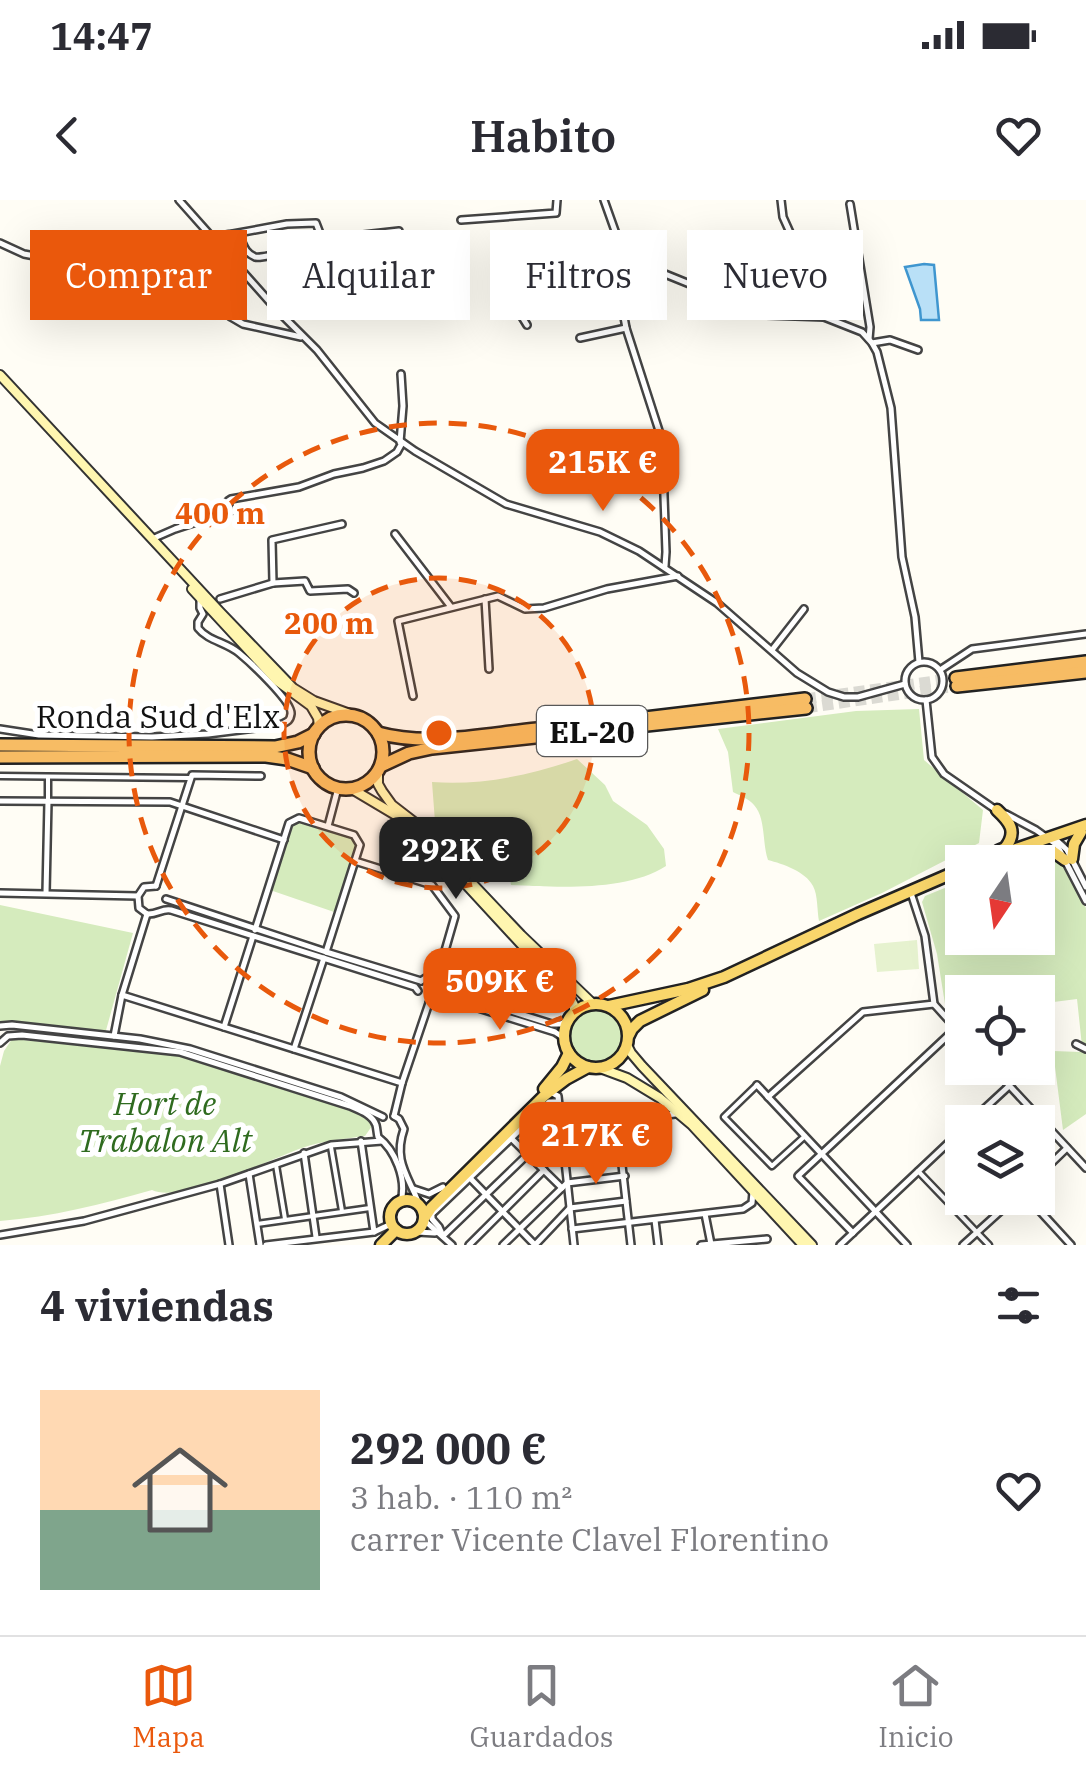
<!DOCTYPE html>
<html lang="es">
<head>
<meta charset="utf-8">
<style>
  :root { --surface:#fff; --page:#f2f2f3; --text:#2b2b33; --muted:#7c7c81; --line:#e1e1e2; --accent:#ea580c }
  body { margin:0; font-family:"IBM Plex Serif",serif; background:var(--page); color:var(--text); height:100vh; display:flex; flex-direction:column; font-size:38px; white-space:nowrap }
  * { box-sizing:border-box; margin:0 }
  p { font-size:32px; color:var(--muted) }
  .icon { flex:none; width:55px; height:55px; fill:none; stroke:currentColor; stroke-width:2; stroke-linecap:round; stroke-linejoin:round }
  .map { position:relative; height:1045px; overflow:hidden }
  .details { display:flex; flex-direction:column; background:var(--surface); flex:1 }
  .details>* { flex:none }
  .guide { position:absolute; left:30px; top:30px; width:1028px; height:90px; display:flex; gap:20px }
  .needle { width:65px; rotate:193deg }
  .controls { position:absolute; left:945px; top:645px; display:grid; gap:20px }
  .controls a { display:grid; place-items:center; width:110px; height:110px; border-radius:0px; background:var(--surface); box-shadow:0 10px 40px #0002; font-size:50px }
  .price { position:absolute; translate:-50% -85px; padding:0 22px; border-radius:20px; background:var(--accent); color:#fff; font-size:32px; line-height:65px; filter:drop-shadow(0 2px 5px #0008) }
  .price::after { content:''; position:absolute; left:50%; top:60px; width:30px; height:22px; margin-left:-15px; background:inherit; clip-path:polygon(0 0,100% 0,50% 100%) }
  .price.on { background:#222; color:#fff }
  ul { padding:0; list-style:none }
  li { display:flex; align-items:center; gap:30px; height:250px; padding:0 40px }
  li+li { border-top:2px solid var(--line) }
  li span { display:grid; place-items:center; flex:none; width:280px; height:200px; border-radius:0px; color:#555 }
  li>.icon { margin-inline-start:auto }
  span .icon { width:120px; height:120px; fill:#fffc; stroke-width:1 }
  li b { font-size:42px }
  h2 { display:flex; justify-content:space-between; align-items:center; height:120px; padding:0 40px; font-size:42px }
  .pill { padding:0 35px; border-radius:0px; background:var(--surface); box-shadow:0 10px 40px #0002; font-size:35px; line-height:90px }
  .pill.on { background:var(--accent); color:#fff }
  .status { display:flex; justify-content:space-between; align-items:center; height:70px; padding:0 50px; background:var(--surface); direction:ltr }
  .status svg { height:28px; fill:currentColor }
  header { display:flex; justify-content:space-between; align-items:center; height:130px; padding:0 40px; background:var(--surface); font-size:45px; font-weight:600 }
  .tabs { display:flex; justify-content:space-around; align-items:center; height:140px; border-top:2px solid var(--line); background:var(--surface); font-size:28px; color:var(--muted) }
  .tabs a { display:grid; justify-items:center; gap:5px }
  .tabs .on { color:var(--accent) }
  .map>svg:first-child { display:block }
  .green { fill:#d5ebbd }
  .pitch { fill:#e6f2cf }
  .water { fill:#b9e0f7; stroke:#3f96cf; stroke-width:2.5 }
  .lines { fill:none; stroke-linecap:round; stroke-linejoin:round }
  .trunk-tunnel { stroke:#dbdad3; stroke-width:11; stroke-dasharray:11 5.5; stroke-linecap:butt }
  .pedestrian-casing { stroke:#444; stroke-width:9 }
  .minor-casing { stroke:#444; stroke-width:10 }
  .secondary-casing { stroke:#333; stroke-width:12 }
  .primary-casing { stroke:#222; stroke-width:15 }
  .trunk-casing { stroke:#222; stroke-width:16 }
  .pedestrian { stroke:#fff; stroke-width:4 }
  .minor { stroke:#fff; stroke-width:5 }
  .secondary { stroke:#fff6b0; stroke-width:8 }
  .primary { stroke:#f9d66b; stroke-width:10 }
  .trunk { stroke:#f7bc64; stroke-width:11 }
  .ring { fill:none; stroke:#e8590c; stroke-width:5; stroke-dasharray:18 12 }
  .labels { text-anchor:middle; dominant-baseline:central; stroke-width:10; stroke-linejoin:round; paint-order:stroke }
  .shield { fill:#fff; stroke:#585858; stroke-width:2.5 }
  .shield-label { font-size:30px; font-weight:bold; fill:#111 }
  .street-label { font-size:32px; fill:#111; stroke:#fff }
  .park-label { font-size:32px; font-style:italic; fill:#2f6b1f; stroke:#fff }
  .centre { fill:#e8590c; stroke:#fff; stroke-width:5 }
  .ring-label { font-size:30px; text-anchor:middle; font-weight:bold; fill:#e8590c; stroke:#fff; stroke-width:10; stroke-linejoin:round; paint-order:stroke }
</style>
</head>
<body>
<div class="status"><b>14:47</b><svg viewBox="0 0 49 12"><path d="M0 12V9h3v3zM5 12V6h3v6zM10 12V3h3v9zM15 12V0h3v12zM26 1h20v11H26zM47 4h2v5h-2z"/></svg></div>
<header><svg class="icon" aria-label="back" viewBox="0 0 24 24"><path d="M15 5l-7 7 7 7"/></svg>Habito<svg class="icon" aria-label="heart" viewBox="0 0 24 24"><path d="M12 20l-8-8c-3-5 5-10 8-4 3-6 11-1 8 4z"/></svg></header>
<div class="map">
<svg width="1086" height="1045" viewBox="0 0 1086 1045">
  <rect width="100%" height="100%" fill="#fffdf5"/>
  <g class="green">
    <path d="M919,509l5,51 59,50 -4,33 -97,50 -63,28c-2,-10 -1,-26 -6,-35 -8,-15 -30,-22 -45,-26 -6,-17 -2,-42 -14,-55 -5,-6 -15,-10 -21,-13l-5,-40 -10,-23 138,-18z"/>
    <path d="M577,559l28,26 8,16 34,24 17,24 2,17c-40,26 -110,21 -155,19l-5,-32 -53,-1 -17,-17 -4,-53c47,4 100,-7 145,-23z"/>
    <path d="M297,622l53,15 6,6v6l-19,64 -67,-23 21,-64z"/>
    <path d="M1033,653l16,1 8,5 9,10 20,39v206l-23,16 -10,-79 27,1 2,-6 -5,-47 -39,5v-12h-76v31l-17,-19 -8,-50 -15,-52 3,-6 37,-15v57h76v-76h-29z"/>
    <path d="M0,705l133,28 -28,101 -105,-13z"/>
    <path d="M594,809c61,4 13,83 -18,42 -14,-18 0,-36 18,-42z"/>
    <path d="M12,839l168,15 114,39 54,15 19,11 5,7 -7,10c-21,3 -43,5 -63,12 -32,11 -121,56 -150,42 -50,14 -100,27 -152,31v-155l4,-15z"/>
  </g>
  <path class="pitch" d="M917,740l2,29 -42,3 -3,-28z"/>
  <path class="water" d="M924,64l10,1 5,55h-18l-1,-11 -15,-42z"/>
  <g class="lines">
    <g class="trunk-tunnel">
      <path d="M805,499l151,-21"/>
      <path d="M806,508l151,-22"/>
    </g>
    <defs>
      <g id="pedestrian">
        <path d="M0,576l189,2"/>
        <path d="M48,601v-24"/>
        <path d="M757,885l-33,32 48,49 33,-30"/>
        <path d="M331,947l11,64"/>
        <path d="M276,965l9,54"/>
        <path d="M918,971l71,74"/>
        <path d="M257,1024l113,-16"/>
      </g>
      <g id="minor">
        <path d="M179,0l97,109 41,41 58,73 40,28 91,53 94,28 39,19 78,52 80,70 31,19 16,5h14l47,-13"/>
        <path d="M604,0l21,59 -3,47 4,22 36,112 4,112 -1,14"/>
        <path d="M781,0l2,17 32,71 9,29 38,15 10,11 5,9 14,56 11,149 13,60 4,45"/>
        <path d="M850,4l20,123 -1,12"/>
        <path d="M461,20l95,-7 1,-13"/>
        <path d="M233,34l54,-10 29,-1 5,13 6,3 72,-8"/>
        <path d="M215,38c36,-13 19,10 40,19 2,1 14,-1 16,-2l4,6 8,3 4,17"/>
        <path d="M0,43l24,11 85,16 43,19 53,7 26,21 12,7 58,13"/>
        <path d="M527,125l-29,-47 4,-3 122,-12 41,11 101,41 58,2"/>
        <path d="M580,138l46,-10"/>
        <path d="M872,143l18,-3 28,10"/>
        <path d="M400,242l3,-36 -2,-32"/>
        <path d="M395,334l56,73"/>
        <path d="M152,339l23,-10 55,-18 -2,-10 3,-2 68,-12 35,-13 29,-6 21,-7 13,-9 5,-9"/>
        <path d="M273,383l-1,-43 70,-16"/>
        <path d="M220,399l53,-16 32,-2 5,10 38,-2 6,4"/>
        <path d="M485,399l4,70"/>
        <path d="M772,450l32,-41"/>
        <circle cx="924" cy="481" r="19"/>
        <path d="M940,470l32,-21 114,-15"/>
        <path d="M413,496l-15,-75 100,-25 27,13 19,-1 63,-19 71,-13"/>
        <path d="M926,500l6,57 12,17 52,36"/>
        <path d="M0,529l39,6 113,2 56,-3 72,-9c6,-3 10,-3 11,-11 2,-12 -41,-52 -52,-61 -13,-11 -31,-12 -41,-25v-6l5,-8 -3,-6v-8"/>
        <path d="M0,601l170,1 114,38"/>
        <path d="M1006,614l30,16 21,15 29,56"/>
        <path d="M328,626l10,-38"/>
        <path d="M1053,637l14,13 19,37"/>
        <path d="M355,661l77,24 23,31 -17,59"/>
        <path d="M156,686l36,-111 69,1"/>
        <path d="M0,693l138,3"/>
        <path d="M46,693l2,-92"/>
        <path d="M911,693l14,43 9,68 28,31"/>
        <path d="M166,699l160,53 95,29"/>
        <path d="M147,714c10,1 15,-6 24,-4l244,77 3,4"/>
        <path d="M147,714l-8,-6 -1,-12 6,-9 12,-1"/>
        <path d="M255,730l34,-107 10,-5 55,17 6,10 -34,107"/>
        <path d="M421,781c12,-10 25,-6 27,9"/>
        <path d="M448,789l2,3 102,32h9l7,-4"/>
        <path d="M122,795l280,88"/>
        <path d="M446,798l109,34 9,6"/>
        <path d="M429,803l8,1 9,-6"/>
        <path d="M0,826l12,-1 128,14 50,10 151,48 42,20"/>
        <path d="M224,827l29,-91"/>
        <path d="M114,836l8,-41 25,-81"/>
        <path d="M0,843l8,-7 14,-1 158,17 170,54c9,4 22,8 26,19 1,4 1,8 2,12 17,13 29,42 23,64"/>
        <path d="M1076,844l10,5"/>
        <path d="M294,849l30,-91"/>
        <path d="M993,868l93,100"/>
        <path d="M757,885l150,160"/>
        <path d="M552,893l6,3 16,149"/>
        <path d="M768,897l95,-85 71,-8"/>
        <path d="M394,916l8,-33 27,-80"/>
        <path d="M394,916l5,3 5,10c-11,32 4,46 15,75"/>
        <path d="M617,921l14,124"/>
        <path d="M970,922l39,-36"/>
        <path d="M562,928l113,-14"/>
        <path d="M511,938l51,50"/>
        <path d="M361,941l13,91"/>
        <path d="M304,953l12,84"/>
        <path d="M565,959l57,-6"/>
        <path d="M249,974l11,71"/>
        <path d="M1038,976l29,-28"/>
        <path d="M470,978l65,67"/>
        <path d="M220,984l9,61"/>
        <path d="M414,989l15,5 14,-7"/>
        <path d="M1028,998l43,47"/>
        <path d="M705,1014l6,30"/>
        <path d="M655,1020l3,25"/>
        <path d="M425,1021l27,24"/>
        <path d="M572,1029l171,-20 9,-6 1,-11"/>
        <path d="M417,1032l18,1"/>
        <path d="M853,1033l-55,-57 158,-148"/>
        <path d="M0,1035l84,-14 48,-13 88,-24 111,-39 51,-4"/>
        <path d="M443,1036l-4,-9 -7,-8v-5l117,-112h9"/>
        <path d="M443,1036l112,-108 6,-1"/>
        <path d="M266,1045l108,-13 17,-8"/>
        <path d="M469,1045l75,-75"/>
        <path d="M503,1045l64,-62 58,-7"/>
        <path d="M535,1045l35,-37 56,-7"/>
        <path d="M701,1045l66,-6"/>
        <path d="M840,1045l122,-115"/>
        <path d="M963,1045l52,-47"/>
      </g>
      <g id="secondary">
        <path d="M0,175l220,237 73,76 21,13 36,13"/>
        <path d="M192,389l85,92 34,25 7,12 1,9"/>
        <path d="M378,573v11l4,7 10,14 22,17 107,113 72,69"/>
        <path d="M352,589l47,28 27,24 143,155 5,9v8"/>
        <path d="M627,845l4,8 11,13 170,179"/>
        <path d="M600,868l27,10 33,20 32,27 111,120"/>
      </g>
      <g id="primary">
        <path d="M997,610c13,12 21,22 8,38l-7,3"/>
        <path d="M1031,650h20l14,10"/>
        <path d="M1072,659l2,-15 7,-12"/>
        <path d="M978,662l108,-37"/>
        <circle cx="596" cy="836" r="32"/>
        <path d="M609,806l79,-17 36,-12 134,-63 104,-45"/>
        <path d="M629,835l3,-6 8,-8 63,-31"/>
        <path d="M544,889l18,-22 7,-14"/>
        <circle cx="407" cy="1017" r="17"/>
        <path d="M425,1017l6,-9 114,-113 21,-16 22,-12"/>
        <path d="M381,1045l15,-15"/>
      </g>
      <g id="trunk">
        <path d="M956,478l130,-16"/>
        <path d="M957,486l129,-14"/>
        <circle cx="346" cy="552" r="37"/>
        <path d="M645,518l160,-19"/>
        <path d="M378,533c51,14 107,1 159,-4"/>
        <path d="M0,545l275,2 23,-5 16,-8"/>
        <path d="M0,557l266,-1 21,3 26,9"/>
        <path d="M381,566l28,-13 23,-5 374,-40"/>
      </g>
    </defs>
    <use href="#pedestrian" class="pedestrian-casing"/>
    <use href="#minor" class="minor-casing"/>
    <use href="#secondary" class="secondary-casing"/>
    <use href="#primary" class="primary-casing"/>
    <use href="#trunk" class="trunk-casing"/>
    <use href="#pedestrian" class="pedestrian"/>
    <use href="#minor" class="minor"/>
    <use href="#secondary" class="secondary"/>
    <use href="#primary" class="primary"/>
    <use href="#trunk" class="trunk"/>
  </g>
  <circle cx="439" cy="533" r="155" fill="#e8590c" fill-opacity=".12"/>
  <g class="ring">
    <circle cx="439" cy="533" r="155"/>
    <circle cx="439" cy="533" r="310"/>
  </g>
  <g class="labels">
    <rect class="shield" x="537" y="506" width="110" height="50" rx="8"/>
    <g class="shield-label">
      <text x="592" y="531">EL-20</text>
    </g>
    <g class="street-label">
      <text x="158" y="516">Ronda Sud d'Elx</text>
    </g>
    <g class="park-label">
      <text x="165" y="903">Hort de<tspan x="165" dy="37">Trabalon Alt</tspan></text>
    </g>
  </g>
  <circle cx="439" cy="533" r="15" class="centre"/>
  <g class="ring-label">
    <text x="220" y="324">400 m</text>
    <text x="329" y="434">200 m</text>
  </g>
</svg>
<div class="controls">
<a><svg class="needle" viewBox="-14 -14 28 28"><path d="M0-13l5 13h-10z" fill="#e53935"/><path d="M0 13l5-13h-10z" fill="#7c7c81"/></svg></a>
<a><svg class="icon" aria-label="locate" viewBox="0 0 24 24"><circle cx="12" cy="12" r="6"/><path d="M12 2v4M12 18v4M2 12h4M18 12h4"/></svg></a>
<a><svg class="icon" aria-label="layers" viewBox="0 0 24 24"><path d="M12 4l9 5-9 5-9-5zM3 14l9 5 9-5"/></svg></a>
</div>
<b class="price" style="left:603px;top:314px">215K €</b>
<b class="price on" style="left:456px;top:702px">292K €</b>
<b class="price" style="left:500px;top:833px">509K €</b>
<b class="price" style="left:596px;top:987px">217K €</b>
<div class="guide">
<a class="pill on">Comprar</a>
<a class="pill">Alquilar</a>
<a class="pill">Filtros</a>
<a class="pill">Nuevo</a>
</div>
</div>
<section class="details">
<h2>4 viviendas<svg class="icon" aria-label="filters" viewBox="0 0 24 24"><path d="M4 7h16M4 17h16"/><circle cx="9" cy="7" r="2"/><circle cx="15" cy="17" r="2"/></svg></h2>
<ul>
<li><span style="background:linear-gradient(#ffd9b3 60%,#7fa58c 0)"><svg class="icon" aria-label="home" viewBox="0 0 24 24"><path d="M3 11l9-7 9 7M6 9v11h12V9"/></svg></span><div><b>292 000 €</b><p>3 hab. · 110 m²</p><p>carrer Vicente Clavel Florentino</p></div><svg class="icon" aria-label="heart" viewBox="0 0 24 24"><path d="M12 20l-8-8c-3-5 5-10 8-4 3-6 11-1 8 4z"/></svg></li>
</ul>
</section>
<nav class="tabs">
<a class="on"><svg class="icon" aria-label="map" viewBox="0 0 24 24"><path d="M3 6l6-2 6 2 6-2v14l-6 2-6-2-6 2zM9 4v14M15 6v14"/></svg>Mapa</a>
<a><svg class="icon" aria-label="saved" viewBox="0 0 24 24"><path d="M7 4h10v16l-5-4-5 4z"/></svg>Guardados</a>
<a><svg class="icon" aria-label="home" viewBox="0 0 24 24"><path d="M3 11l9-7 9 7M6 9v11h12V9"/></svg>Inicio</a>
</nav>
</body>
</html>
